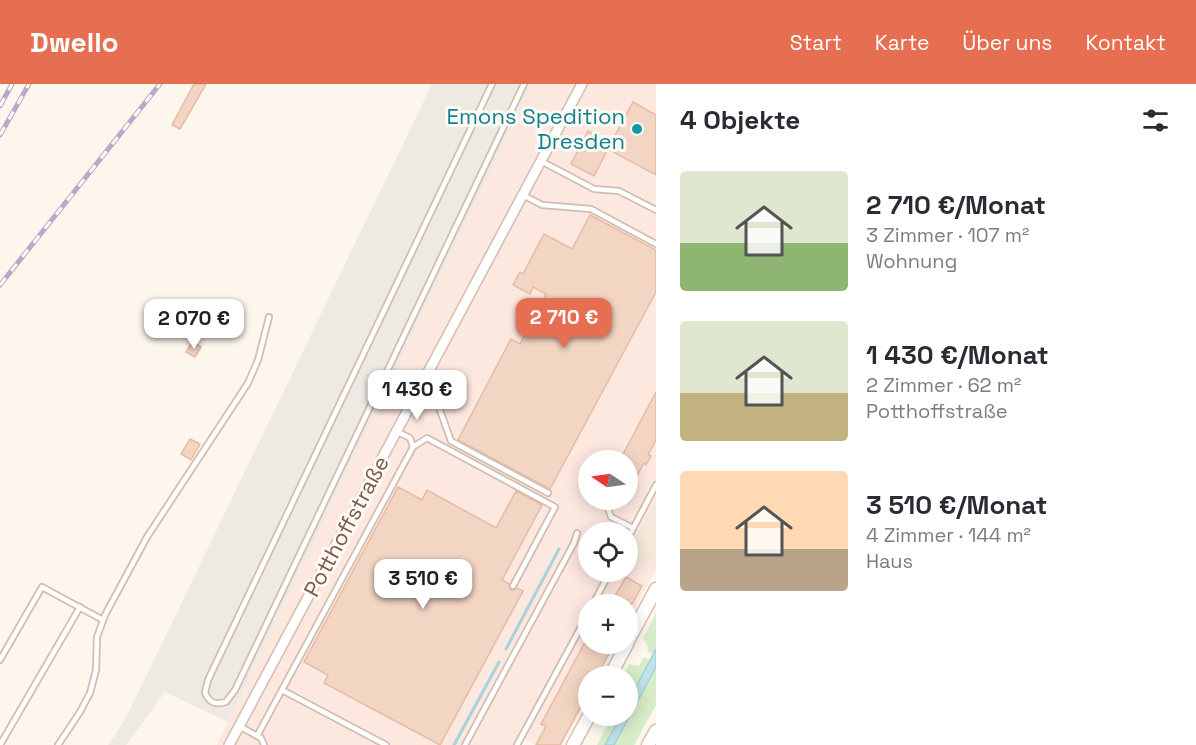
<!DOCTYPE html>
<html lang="de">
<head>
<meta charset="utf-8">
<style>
  :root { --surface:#fff; --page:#f7f7f7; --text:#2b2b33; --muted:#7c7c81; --accent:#e76f51 }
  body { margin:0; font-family:"Space Grotesk",sans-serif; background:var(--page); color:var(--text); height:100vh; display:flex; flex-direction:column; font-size:22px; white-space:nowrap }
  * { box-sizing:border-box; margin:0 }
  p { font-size:20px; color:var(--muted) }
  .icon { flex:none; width:33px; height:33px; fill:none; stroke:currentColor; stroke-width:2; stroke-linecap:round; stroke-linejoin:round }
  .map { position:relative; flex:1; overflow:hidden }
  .drawer { display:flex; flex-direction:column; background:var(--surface); width:540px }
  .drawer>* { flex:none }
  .needle { width:39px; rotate:283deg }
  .buttons { position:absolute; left:578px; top:366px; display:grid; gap:12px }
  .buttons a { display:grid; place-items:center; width:60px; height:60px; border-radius:50%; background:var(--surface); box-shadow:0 3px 15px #0003; font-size:30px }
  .price { position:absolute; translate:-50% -51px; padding:0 14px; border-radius:12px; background:#fff; color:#222; font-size:20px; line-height:39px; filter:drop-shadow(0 2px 3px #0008) }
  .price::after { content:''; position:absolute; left:50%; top:36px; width:18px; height:14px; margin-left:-9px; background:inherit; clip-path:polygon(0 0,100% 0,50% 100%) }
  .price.selected { background:var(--accent); color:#fff }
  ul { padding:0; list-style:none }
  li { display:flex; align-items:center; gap:18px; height:150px; padding:0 24px }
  li span { display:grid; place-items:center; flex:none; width:168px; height:120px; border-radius:6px; color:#555 }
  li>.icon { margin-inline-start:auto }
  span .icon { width:72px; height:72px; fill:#fffc; stroke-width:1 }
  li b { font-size:26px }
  h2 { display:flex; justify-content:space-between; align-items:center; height:72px; padding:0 24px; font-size:26px }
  header { display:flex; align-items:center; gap:36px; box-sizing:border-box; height:84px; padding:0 30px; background:var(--accent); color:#fff }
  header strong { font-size:28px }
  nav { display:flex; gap:33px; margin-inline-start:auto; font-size:21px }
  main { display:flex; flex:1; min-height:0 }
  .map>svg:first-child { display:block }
  .residential { fill:#f5e8da }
  .commercial { fill:#fde8e0; fill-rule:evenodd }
  .industrial { fill:#efe9e4 }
  .green { fill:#d8ecc9 }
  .water { fill:#bfe3e8; stroke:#a5d3da; stroke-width:1.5 }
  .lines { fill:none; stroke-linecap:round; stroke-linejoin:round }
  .stream { stroke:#a5d3da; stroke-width:3 }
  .building { fill:#f3d5c3; stroke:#e6bba3; stroke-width:1.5 }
  .lane-casing { stroke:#d1beb0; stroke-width:8 }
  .street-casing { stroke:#d1beb0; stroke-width:12 }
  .secondary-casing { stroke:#d6c0b0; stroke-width:15 }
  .lane { stroke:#fff; stroke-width:4.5 }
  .street { stroke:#fff; stroke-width:9 }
  .secondary { stroke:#fff; stroke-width:12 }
  .rail-casing { stroke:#b9a8c9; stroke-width:5 }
  .rail { stroke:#fffaf3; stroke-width:3; stroke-dasharray:9; stroke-linecap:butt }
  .culture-dot { fill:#0f9aa8; stroke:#fffaf3; stroke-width:2 }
  .labels { text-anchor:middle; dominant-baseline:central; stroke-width:6; stroke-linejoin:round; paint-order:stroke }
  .culture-label { font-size:22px; fill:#0d838f; stroke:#fffaf3; text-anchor:end }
  .street-label { font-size:22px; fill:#7a5c4d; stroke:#fffaf3 }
</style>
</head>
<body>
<header>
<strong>Dwello</strong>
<nav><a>Start</a><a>Karte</a><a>Über uns</a><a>Kontakt</a></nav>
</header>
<main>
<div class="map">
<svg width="656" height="661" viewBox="0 0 656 661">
  <rect width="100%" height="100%" fill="#fdf6ec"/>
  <path class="residential" d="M656,413v72l-1,2 -28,-15v-5z"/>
  <path class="commercial" d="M532,0h124v413l-29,54v-19h-39v40h39v-16l28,15 -28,52v-19h-39v40h28l-17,32h-11v21l-26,48h-26l-11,-6 -4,6h-304zM588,376h39v40h-39z"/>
  <path class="industrial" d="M432,0h100l-304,638 -63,-30 -39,53h-18l17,-25z"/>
  <g class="green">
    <path d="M656,529v36l-3,5 -6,-3 1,-4 -5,-9z"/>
    <path d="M644,573l6,3 -23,44v-28h-4l6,-12 10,2z"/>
    <path d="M656,583v38l-22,40h-20z"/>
    <path d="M612,632h9l-16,29h-8z"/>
  </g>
  <path class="water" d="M656,565v18l-42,78h-9l16,-29h6v-12z"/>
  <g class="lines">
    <g class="stream">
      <path d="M506,565l53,-100"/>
      <path d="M454,661l45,-83"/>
    </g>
  </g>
  <g class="building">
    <path d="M194,0h12l-26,45 -8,-4z"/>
    <path d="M633,18l23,13v60l-48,-26 -14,27 -23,-12 17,-33 23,12z"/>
    <path d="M590,131l66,35v42l-106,197 -92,-49 53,-101 9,5 26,-50 -13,-7 -3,7 -17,-9 7,-13 3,2 21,-40 28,15z"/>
    <path d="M193,258l8,5 -6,10 -9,-5z"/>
    <path d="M656,308v48l-8,15 3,1 -5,9 -2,-2 -17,31v-34h-7z"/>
    <path d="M190,355l10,5 -9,16 -10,-6z"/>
    <path d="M398,403l24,13 5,-10 69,38 20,-37 26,14 -40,75 7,4 1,6h4l3,-2 6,3 -83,154 -116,-62 4,-8 -24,-13z"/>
    <path d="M626,493l16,9 -10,18h-22z"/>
    <path d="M584,560h20l8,4 -15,28h-9v17l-28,52h-24l10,-19 -5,-2z"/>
  </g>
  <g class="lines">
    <defs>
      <g id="lane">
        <path d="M492,0l-284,596 -3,13c5,10 10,12 21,9l9,-12 289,-606"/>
        <path d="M541,77l53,28 25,2 37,19"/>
        <path d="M523,111l19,10 49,4 65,35"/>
        <path d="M418,306l18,9 15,42 97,52"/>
        <path d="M413,363l14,-9 128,69 -42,79"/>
        <path d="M613,416l-5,8 3,9 22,11"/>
        <path d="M627,456l29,-55"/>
        <path d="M593,520l17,-32"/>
        <path d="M0,576l42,-73 61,33"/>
        <path d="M282,606l104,55"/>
        <path d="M239,642l22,12 3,7"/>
        <path d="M257,652l156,-289 -3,-9 -14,-7"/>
        <path d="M0,661l80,-138"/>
        <path d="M58,661l22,-33 10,-19 6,-23 1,-33 8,-22 42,-78 101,-154 10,-23 11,-43"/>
        <path d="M465,661l109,-202 3,-10"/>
        <path d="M517,661l71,-131"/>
      </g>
      <path id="street" d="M229,661l353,-661"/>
      <g id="secondary">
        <path d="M627,559l29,-54"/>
        <path d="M610,592l17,-32"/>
        <path d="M573,661l16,-29"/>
        <path d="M648,661l8,-14"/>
      </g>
    </defs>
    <use href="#lane" class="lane-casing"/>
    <use href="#street" class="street-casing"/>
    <use href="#secondary" class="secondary-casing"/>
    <use href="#lane" class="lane"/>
    <use href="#street" class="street"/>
    <use href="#secondary" class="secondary"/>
    <defs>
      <g id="rail">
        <path d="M0,22l12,-22"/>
        <path d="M0,51l29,-51"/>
        <path d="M0,201l160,-201"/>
      </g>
    </defs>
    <use href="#rail" class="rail-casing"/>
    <use href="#rail" class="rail"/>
  </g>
  <circle class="culture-dot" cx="637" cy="45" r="6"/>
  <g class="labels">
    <g class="culture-label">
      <text x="625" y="32">Emons Spedition<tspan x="625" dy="25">Dresden</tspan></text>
    </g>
    <g class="street-label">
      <text transform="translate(346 442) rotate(-62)">Potthoffstraße</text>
    </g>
  </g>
</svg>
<div class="buttons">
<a><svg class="needle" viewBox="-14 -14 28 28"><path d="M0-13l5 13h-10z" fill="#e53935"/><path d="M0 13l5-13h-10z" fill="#7c7c81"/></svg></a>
<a><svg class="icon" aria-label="locate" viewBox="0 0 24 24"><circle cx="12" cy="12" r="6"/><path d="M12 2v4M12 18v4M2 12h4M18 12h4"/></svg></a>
<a>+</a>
<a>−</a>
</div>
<b class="price selected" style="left:564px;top:265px">2 710 €</b>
<b class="price" style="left:194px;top:266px">2 070 €</b>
<b class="price" style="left:417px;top:337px">1 430 €</b>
<b class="price" style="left:423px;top:526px">3 510 €</b>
</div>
<section class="drawer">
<h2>4 Objekte<svg class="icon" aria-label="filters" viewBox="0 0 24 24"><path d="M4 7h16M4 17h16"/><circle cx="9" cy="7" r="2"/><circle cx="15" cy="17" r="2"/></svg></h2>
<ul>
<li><span style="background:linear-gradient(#dfe7d0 60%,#8fb573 0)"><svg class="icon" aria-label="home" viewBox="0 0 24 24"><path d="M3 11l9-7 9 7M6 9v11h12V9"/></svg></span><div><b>2 710 €/Monat</b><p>3 Zimmer · 107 m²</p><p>Wohnung</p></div></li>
<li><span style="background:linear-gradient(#dfe7d0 60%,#c2b280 0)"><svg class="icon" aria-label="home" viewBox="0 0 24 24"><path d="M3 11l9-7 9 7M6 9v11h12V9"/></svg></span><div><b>1 430 €/Monat</b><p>2 Zimmer · 62 m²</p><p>Potthoffstraße</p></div></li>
<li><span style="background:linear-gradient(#ffd9b3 65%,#b9a48a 0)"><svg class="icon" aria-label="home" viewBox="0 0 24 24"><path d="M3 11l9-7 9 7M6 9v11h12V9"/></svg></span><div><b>3 510 €/Monat</b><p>4 Zimmer · 144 m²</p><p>Haus</p></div></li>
</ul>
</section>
</main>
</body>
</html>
